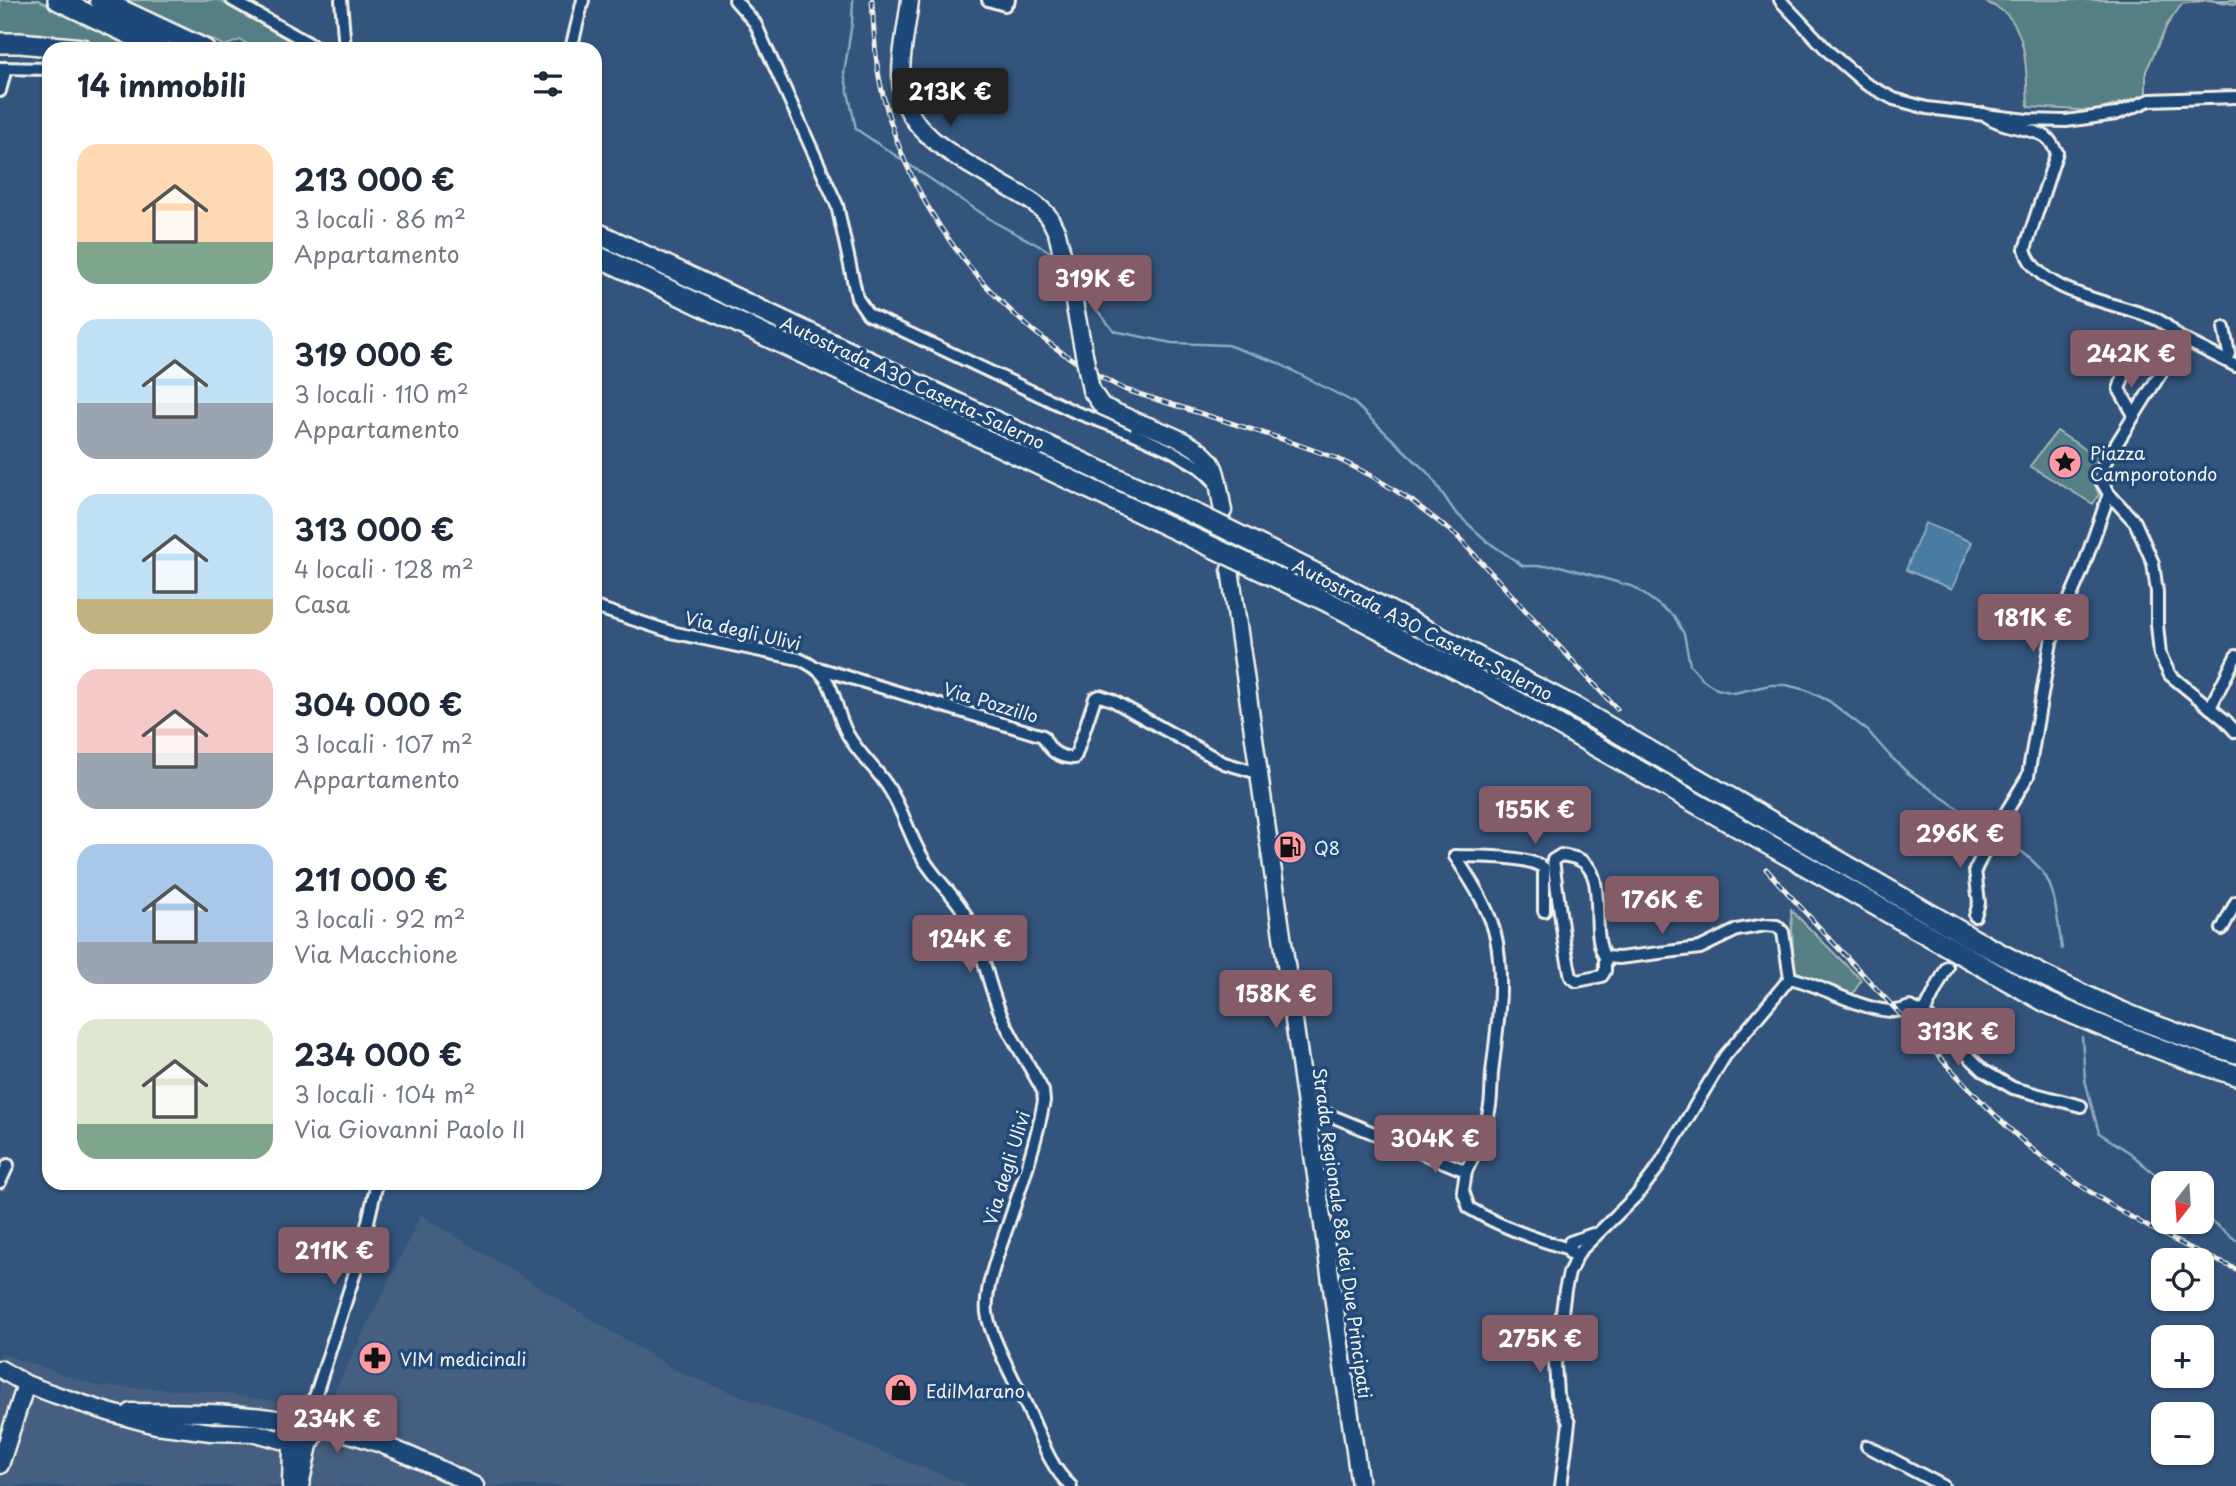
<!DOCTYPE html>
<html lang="it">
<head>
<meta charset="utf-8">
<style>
  :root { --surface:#fff; --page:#f6f6f7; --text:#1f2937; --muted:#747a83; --accent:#845c67 }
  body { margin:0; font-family:"Playpen Sans",sans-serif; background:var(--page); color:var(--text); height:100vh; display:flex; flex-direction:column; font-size:26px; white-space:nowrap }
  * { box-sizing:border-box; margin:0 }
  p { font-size:23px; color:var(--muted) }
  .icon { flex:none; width:38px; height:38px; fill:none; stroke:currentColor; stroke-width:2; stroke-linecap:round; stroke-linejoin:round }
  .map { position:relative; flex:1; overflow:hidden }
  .side { position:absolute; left:42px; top:42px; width:560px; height:1148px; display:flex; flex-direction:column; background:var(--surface); border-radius:21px; box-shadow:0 2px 5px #0004 }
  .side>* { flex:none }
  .needle { width:46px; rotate:197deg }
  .buttons { position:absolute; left:2151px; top:1171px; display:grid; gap:14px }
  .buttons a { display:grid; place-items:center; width:63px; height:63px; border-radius:14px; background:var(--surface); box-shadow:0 2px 5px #0004; font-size:35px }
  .price { position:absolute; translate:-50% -60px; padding:0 16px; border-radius:7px; background:var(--accent); color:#fff; font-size:23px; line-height:46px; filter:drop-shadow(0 2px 4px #0008) }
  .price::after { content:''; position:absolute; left:50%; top:42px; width:21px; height:16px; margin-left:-10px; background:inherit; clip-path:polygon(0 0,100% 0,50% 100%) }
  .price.current { background:#222; color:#fff }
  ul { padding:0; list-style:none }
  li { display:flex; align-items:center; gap:21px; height:175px; padding:0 35px }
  li span { display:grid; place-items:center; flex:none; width:196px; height:140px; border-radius:21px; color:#555 }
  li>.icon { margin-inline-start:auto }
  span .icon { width:84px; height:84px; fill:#fffc; stroke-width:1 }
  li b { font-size:30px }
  h2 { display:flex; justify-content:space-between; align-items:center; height:84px; padding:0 35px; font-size:30px }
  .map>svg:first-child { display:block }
  .built { fill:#455e80 }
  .green { fill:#577f85; stroke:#a6b8b6; stroke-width:2 }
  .water { fill:#487ca5; stroke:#8dabc0; stroke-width:2 }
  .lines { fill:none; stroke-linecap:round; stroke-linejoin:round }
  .stream { stroke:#8dabc0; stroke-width:2.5 }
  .street-tunnel { stroke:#506c8c; stroke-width:10; stroke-dasharray:10 5; stroke-linecap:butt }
  .street-casing { stroke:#f4f1e8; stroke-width:16 }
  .secondary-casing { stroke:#f4f1e8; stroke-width:21 }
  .highway-casing { stroke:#f4f1e8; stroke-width:24 }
  .street { stroke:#1f4a7a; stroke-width:10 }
  .secondary { stroke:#1f4a7a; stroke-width:16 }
  .highway { stroke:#1f4a7a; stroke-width:19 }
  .rail-casing { stroke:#f4f1e8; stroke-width:5 }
  .rail { stroke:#1f4a7a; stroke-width:2.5; stroke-dasharray:8; stroke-linecap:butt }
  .secondary-bridge-casing { stroke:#f4f1e8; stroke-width:21; stroke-linecap:butt }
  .highway-bridge-casing { stroke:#f4f1e8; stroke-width:24; stroke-linecap:butt }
  .secondary-bridge { stroke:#1f4a7a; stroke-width:16 }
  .highway-bridge { stroke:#1f4a7a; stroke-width:19 }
  .labels { text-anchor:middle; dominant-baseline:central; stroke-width:7; stroke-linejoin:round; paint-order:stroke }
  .street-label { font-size:18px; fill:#f4f1e8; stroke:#1f4a7a }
  .poi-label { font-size:18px; fill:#f4f1e8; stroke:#1f4a7a; text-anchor:start }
</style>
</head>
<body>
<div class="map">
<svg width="2236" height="1486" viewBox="0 0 2236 1486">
  <rect width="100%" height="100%" fill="#33547c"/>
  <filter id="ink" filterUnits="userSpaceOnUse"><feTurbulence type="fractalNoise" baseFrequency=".0143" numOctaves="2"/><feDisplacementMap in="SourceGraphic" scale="14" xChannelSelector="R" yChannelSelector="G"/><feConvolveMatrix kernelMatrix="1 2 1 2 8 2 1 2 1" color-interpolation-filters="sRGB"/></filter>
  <g filter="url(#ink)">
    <path class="built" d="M421,1215l254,155 295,116h-970v-133l97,33 111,5 118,18z"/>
    <g class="green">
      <path d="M0,0h38l104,49c-47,0 -94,-11 -142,-13z"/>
      <path d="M125,0h94l86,49h-49l-16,-9 -15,6z"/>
      <path d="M1981,0h255v4l-28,-4 -26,4 -15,21 -21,46v24l-51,16 -67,-4c-2,-30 1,-78 -27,-97 -6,-4 -13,-7 -20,-10z"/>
      <path d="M2057,431l42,27c-7,15 -8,21 0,36l-6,10 -63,-38z"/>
      <path d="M1791,910l70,70 -8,14 -59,-23z"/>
    </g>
    <path class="water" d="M1925,523l47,19 -20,47 -46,-19z"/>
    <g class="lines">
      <g class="stream">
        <path d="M853,0l-1,23 -8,50 12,56 140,94 53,28 8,9"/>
        <path d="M1076,284l38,47 58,12 55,2 49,17 77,40 77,73 25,37 33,30 35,24h37l74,21 40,29 10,18 6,31 12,14 15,10 17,4 36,-8h16l20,5 23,11 39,30 22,25 19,18 81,57"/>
        <path d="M1996,834c60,38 56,48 66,115"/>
        <path d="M2082,1037l3,43 14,53 30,19 36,31"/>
        <path d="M2202,1214l34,26"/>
      </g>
      <path class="street-tunnel" d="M1947,967l28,-51"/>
      <defs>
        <g id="street">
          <path d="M232,0l87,49"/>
          <path d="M341,0l4,49"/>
          <path d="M735,0l20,23 82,182 20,93 11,16 207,98 55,20 42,19 29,17 15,15"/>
          <path d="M988,0l17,5 4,-5"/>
          <path d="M1780,0l49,52 37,32 28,15 33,9 100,12 39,1 50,-7 34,-14 86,-3"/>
          <path d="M571,49l12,-49"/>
          <path d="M0,68l49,1"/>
          <path d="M0,91l6,-23"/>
          <path d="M1984,114c20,16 51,13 63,24 4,3 7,10 10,14l-32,97c11,46 98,54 133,71 8,4 15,11 21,17v7l-77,123 -2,12 9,15 26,28 18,41 4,29v32l3,31 10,20 55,45 11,12"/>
          <path d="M2224,328l5,26"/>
          <path d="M2179,337l57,29"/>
          <path d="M2114,366l11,6 -6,17 15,26"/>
          <path d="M595,607l76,25 128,27c41,17 31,44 49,76 12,21 30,35 42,55 16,26 22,56 41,80 14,19 27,29 38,51 13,27 18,58 29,86 11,29 30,55 45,84l1,10c-8,42 -22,83 -36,124 -8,23 -24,63 -21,88 3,24 29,70 40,94 12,26 22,60 44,79"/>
          <path d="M818,668l225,68c7,15 14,21 31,22l2,-3 19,-57 5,-2 12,4 112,63 34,10"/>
          <path d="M2210,708l26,-52"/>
          <path d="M1455,856c16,25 35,53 41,82 9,44 1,91 -4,135 -1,12 0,26 -3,38 -4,20 -13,41 -23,60"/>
          <path d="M1455,856c23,1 72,-1 89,12v43"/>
          <path d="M1975,916l4,-13 -4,-33 21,-41 32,-53 23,-134 31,-71 27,-77"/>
          <path d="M2222,929l14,-27"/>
          <path d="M1947,967l-23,46 60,58 29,17 68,18"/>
          <path d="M1790,978c32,7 74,34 105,33 5,0 10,-2 15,-4l14,6"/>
          <path d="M1307,1113l15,-1 144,59 -3,20 6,17c32,19 65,31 100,41"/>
          <path d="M0,1182l8,-17"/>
          <path d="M1570,1253v-11l23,-8"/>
          <path d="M295,1420l18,-21"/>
          <path d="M310,1423l5,-26 44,-137 18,-77"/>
          <path d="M1867,1446l76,40"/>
          <path d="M1561,1486l8,-63 -12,-29 -2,-30 10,-74 4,-17 10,-21 58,-57 20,-26 68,-113 65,-78 -7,-46 -6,-6 -12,-1 -28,5 -37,18 -81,10 -14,-1c-17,-26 5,-85 -27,-98 -5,-2 -12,-3 -17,-4l-8,5 11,82 7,35 6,4 25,-5 3,-5v-14"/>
        </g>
        <g id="secondary">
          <path d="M910,0c-3,27 -12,64 -8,91 7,44 60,69 95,90 18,11 39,20 52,36"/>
          <path d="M1135,421c23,9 68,23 79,47 5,13 6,29 9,43"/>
          <path d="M1230,569l130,917"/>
          <path d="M0,1369l26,15 30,11 52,17 48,13 55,7 45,1 33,9"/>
          <path d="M131,1412c54,1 108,-1 161,10"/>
          <circle cx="300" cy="1433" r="14"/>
          <path d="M312,1425c59,11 110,35 163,61"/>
          <path d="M0,1465l26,-81"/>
          <path d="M291,1486l1,-41"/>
          <path d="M300,1486l9,-41"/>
        </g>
        <g id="highway">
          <path d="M58,0l103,49"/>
          <path d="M100,0l104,49"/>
          <path d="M0,43h20l62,6"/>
          <path d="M595,232l510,241"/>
          <path d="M595,255l495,234"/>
          <path d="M1337,584l237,123 399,232c85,46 170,87 263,114"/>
          <path d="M1328,602l169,88 547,311c63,28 126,54 192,74"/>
        </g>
      </defs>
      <use href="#street" class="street-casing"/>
      <use href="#secondary" class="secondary-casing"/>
      <use href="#highway" class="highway-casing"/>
      <use href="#street" class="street"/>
      <use href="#secondary" class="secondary"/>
      <use href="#highway" class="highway"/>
      <defs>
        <g id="rail">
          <path d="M872,0c2,31 3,65 11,95 31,129 125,238 243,295l159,50 51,18 36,18 40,25 45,35 160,173"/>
          <path d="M1766,869c44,49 89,97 134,145 41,44 81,90 126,130 62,53 135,93 210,125"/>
        </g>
      </defs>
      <use href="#rail" class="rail-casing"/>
      <use href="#rail" class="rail"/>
      <defs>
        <path id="secondary-bridge" d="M1049,217l8,16 17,69 17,88 11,16 33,15"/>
        <g id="highway-bridge">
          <path d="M1105,473l101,46 131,65"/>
          <path d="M1090,489l238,113"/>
        </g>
      </defs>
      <use href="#secondary-bridge" class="secondary-bridge-casing"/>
      <use href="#highway-bridge" class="highway-bridge-casing"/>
      <use href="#secondary-bridge" class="secondary-bridge"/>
      <use href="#highway-bridge" class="highway-bridge"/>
    </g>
  </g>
  <defs>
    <symbol id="sight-disc" viewBox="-11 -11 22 22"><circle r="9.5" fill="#ff9aa2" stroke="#1f4a7a"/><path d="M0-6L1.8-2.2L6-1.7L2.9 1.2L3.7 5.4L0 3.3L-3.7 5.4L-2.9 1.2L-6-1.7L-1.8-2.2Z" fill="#111"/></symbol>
    <symbol id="fuel-disc" viewBox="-11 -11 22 22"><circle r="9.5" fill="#ff9aa2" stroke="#1f4a7a"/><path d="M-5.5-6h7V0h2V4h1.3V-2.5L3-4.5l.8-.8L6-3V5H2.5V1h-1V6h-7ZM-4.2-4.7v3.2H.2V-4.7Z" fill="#111"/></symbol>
    <symbol id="pharmacy-disc" viewBox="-11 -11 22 22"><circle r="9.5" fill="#ff9aa2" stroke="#1f4a7a"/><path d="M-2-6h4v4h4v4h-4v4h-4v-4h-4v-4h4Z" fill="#111"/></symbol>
    <symbol id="shop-disc" viewBox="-11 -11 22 22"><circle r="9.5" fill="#ff9aa2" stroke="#1f4a7a"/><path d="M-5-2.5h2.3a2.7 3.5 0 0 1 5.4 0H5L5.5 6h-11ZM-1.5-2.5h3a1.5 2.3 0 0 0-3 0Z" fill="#111"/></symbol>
  </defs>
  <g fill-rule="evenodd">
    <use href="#sight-disc" x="2046" y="443" width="38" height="38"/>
    <use href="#fuel-disc" x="1271" y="828" width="38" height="38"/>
    <use href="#pharmacy-disc" x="356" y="1339" width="38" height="38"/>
    <use href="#shop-disc" x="882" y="1371" width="38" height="38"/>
  </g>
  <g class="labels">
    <g class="street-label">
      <text transform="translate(913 382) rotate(25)">Autostrada A30 Caserta-Salerno</text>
      <text transform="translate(1423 629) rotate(27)">Autostrada A30 Caserta-Salerno</text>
      <text transform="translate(743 630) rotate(13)">Via degli Ulivi</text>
      <text transform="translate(991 702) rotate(17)">Via Pozzillo</text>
      <text transform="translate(1006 1168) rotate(-73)">Via degli Ulivi</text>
      <text transform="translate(1343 1233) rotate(82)">Strada Regionale 88 dei Due Principati</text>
    </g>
    <g class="poi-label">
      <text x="2090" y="452">Piazza<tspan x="2090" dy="21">Camporotondo</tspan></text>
      <text x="1314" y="847">Q8</text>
      <text x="400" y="1358">VIM medicinali</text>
      <text x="926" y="1390">EdilMarano</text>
    </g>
  </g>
</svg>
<div class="buttons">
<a><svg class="needle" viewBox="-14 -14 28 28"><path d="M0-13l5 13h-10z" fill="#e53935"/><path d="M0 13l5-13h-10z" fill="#747a83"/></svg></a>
<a><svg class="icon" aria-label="locate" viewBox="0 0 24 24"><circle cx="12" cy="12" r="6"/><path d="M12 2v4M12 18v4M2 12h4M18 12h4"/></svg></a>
<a>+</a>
<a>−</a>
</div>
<b class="price current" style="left:950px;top:128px">213K €</b>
<b class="price" style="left:1095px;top:315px">319K €</b>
<b class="price" style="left:2131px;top:390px">242K €</b>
<b class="price" style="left:2033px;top:654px">181K €</b>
<b class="price" style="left:1535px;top:846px">155K €</b>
<b class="price" style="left:1960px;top:870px">296K €</b>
<b class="price" style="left:1662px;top:936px">176K €</b>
<b class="price" style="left:970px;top:975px">124K €</b>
<b class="price" style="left:1276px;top:1030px">158K €</b>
<b class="price" style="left:1958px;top:1068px">313K €</b>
<b class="price" style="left:1435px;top:1175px">304K €</b>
<b class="price" style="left:334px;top:1287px">211K €</b>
<b class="price" style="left:1540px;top:1375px">275K €</b>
<b class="price" style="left:337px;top:1455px">234K €</b>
<section class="side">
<h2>14 immobili<svg class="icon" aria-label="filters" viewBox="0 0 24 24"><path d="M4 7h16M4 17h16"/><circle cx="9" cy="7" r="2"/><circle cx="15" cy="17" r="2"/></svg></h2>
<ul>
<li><span style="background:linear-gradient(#ffd9b3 70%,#7fa58c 0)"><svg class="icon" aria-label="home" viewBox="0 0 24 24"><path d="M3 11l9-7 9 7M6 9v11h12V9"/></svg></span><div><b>213 000 €</b><p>3 locali · 86 m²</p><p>Appartamento</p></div></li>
<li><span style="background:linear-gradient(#bfe0f5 60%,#9aa5b1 0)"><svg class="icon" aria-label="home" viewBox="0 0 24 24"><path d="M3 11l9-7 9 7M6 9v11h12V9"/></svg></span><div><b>319 000 €</b><p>3 locali · 110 m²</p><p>Appartamento</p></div></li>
<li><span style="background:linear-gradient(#bfe0f5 75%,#c2b280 0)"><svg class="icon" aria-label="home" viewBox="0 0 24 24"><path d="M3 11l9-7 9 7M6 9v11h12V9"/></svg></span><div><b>313 000 €</b><p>4 locali · 128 m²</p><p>Casa</p></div></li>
<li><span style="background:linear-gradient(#f6c9c9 60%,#9aa5b1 0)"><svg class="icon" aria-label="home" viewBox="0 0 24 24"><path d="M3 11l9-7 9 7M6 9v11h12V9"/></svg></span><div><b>304 000 €</b><p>3 locali · 107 m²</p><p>Appartamento</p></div></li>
<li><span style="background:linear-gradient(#a9c7e8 70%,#9aa5b1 0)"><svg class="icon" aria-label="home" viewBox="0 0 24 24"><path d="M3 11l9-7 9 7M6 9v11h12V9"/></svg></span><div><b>211 000 €</b><p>3 locali · 92 m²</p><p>Via Macchione</p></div></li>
<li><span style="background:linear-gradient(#dfe7d0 75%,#7fa58c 0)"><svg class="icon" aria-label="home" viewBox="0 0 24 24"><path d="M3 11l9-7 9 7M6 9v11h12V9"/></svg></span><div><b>234 000 €</b><p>3 locali · 104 m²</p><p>Via Giovanni Paolo II</p></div></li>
</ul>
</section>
</div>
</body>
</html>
